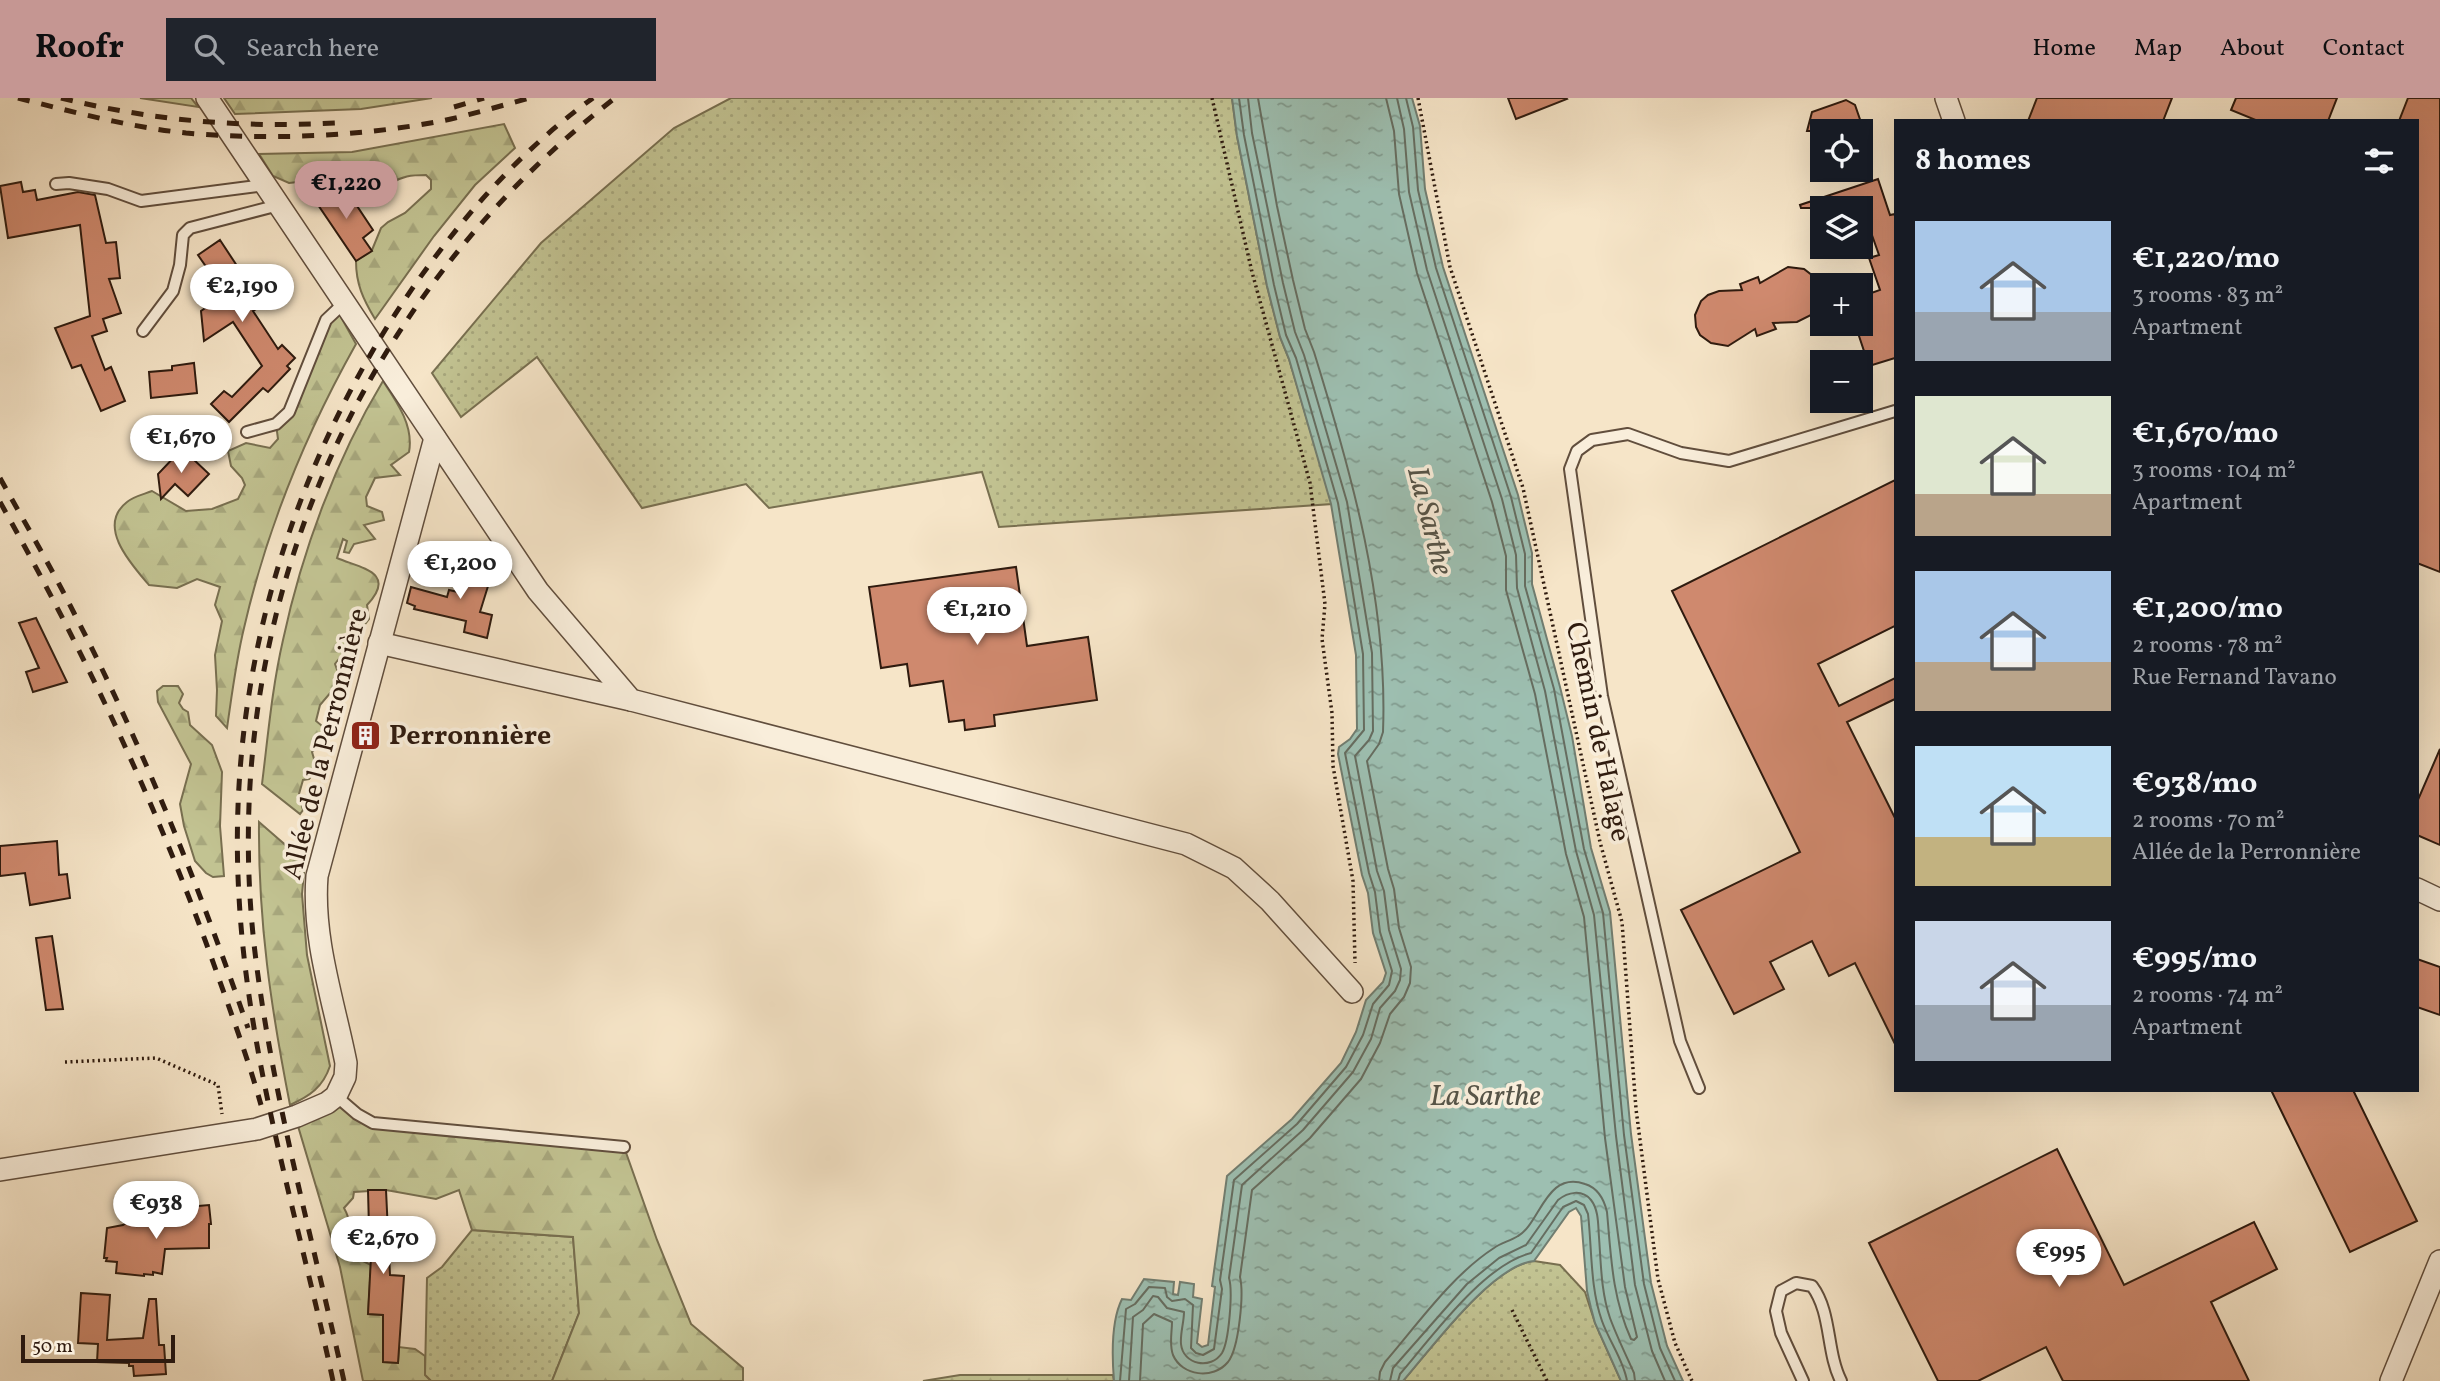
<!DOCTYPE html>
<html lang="en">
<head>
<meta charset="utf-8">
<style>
  :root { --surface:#171b24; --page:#20242c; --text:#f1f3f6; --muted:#9ea1a6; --accent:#c59692 }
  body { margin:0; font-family:Vollkorn,serif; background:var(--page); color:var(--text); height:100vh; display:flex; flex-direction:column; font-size:26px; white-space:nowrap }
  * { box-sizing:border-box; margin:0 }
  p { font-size:23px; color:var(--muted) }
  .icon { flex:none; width:38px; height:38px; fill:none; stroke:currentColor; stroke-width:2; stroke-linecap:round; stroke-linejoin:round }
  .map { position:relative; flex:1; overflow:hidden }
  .panel { position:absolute; left:1894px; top:21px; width:525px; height:973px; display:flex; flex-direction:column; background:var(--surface); border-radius:0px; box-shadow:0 7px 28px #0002 }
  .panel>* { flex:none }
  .buttons { position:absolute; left:1810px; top:21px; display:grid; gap:14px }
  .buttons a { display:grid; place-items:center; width:63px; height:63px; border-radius:0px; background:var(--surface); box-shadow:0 7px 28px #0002; font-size:35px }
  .scale { position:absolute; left:21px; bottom:18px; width:154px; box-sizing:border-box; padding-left:7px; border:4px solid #2f1b0f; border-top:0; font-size:19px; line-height:24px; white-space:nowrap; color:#2f1b0f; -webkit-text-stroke:5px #f9eedb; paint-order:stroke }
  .price { position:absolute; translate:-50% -60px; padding:0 16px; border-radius:24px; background:#fff; color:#222; font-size:23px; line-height:46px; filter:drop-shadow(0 2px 4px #0008) }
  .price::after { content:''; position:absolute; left:50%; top:42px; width:21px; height:16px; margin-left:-10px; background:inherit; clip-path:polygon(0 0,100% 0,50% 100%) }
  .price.active { background:var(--accent); color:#111 }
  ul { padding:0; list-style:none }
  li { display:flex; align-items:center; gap:21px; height:175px; padding:0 21px }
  li span { display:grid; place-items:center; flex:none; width:196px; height:140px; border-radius:0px; color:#555 }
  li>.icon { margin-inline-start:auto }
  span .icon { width:84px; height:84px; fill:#fffc; stroke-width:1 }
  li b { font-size:30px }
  h2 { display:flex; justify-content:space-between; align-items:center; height:84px; padding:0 21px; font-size:30px }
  header { display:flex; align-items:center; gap:42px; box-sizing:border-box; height:98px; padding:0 35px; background:var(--accent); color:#111 }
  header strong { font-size:33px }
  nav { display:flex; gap:38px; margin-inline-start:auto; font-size:24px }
  .search { width:490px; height:63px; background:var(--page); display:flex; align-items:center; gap:18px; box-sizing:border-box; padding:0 24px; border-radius:0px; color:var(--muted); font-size:26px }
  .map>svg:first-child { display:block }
  .grass { fill:url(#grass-dots); stroke:#786f50; stroke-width:2 }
  .forest { fill:url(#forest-firs); stroke:#786f50; stroke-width:2 }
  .garden { fill:#c2c392; stroke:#786f50; stroke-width:2 }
  .water { fill:url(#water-ripples); stroke:#717d70; stroke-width:2 }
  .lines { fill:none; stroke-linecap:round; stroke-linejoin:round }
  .shore { stroke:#666d60; stroke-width:2 }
  .building { fill:#cf896e; stroke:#2f1b0f; stroke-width:2 }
  .lane-casing { stroke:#614e3d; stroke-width:14 }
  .street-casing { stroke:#614e3d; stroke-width:24 }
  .path { stroke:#2f1b0f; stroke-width:3.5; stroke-dasharray:2 3.5; stroke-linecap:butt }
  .lane { stroke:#f9eedb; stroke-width:10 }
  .street { stroke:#f9eedb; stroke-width:21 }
  .rail { stroke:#2f1b0f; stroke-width:5; stroke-dasharray:12 12; stroke-linecap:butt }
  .labels { text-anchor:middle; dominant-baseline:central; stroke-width:7; stroke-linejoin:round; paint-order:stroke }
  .street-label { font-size:28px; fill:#2f1b0f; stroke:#f9eedb }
  .poi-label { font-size:28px; font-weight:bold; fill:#2f1b0f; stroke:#f9eedb; text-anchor:start }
  .water-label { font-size:30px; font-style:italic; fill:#565448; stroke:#f9eedb }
</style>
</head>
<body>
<header>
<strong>Roofr</strong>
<div class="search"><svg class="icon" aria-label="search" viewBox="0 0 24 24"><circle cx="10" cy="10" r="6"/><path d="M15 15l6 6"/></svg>Search here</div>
<nav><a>Home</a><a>Map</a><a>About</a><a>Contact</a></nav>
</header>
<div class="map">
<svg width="2440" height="1283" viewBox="0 0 2440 1283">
  <defs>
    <pattern id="grass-dots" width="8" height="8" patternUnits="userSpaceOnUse" patternTransform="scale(1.75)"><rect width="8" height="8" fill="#c2c392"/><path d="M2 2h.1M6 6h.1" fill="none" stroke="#a7a77d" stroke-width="1.8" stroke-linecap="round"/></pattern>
    <pattern id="forest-firs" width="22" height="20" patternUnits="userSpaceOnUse" patternTransform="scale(1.75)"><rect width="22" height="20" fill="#c2c392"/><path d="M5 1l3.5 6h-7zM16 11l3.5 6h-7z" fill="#a7a77d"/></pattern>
    <pattern id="water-ripples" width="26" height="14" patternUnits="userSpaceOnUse" patternTransform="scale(1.75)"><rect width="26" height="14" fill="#9dbfb1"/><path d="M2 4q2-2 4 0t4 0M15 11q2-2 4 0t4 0" fill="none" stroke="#809a8e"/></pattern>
  </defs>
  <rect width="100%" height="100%" fill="#f6e5c8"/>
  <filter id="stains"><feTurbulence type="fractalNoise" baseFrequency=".00286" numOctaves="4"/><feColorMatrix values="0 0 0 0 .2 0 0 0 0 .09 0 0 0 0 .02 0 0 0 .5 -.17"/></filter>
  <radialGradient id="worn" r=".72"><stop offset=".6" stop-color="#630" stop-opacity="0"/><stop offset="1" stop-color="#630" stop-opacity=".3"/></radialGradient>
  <g class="grass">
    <path d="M731,0h501l5,38 30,150 13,51 9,22 43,145 -333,23 -17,-55 -213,36 -23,-24 -104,24 -105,-151 -76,60 -29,-44 109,-130 133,-115z"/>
    <path d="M472,1132l101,7 6,76 -27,68h-121l-6,-6 2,-97 15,-11z"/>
    <path d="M1534,1163l26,4 25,27 10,31 26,58h-218c28,-32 89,-116 131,-120z"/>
  </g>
  <g class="forest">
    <path d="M224,0h208l-71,11 -126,5z"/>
    <path d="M504,26l11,24 -40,37 -41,51 -59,83c-12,-20 -19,-35 -19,-58l16,-11 9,-22 7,-6 17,-9 26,-24v-9l-5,-5c-15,0 -24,1 -36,9l-10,-2 -21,2 -20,-3 -11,4 -21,-4 -18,2 -16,-7 -14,-22 93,-2z"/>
    <path d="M337,212l19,34c-50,89 -89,184 -112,284 -8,33 -12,66 -17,100l-11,-12 1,-26 -2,-35 7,-34 -7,-16 5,-18 -23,-8 -20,9 -28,-3c-18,-21 -53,-59 -22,-83 7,-6 18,-8 25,-11l34,20 26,-2 26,-10 7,-14 -3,-7 -11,-12 -3,-15 18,-8 24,5 8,-9 -2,-15 13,-12 28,-73z"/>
    <path d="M383,283c14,21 31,45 26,71l-18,13 9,10 -25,3 -9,19 1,9 15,6 2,8 -20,5 11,14 -21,5 -5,9 -5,-1 3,-11 -4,-2 -6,19c23,10 61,14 30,47l2,14 -7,9 -12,3 -1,15 -14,18 5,14 -3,7 -17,20 -4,16 11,9 1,6 -16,16 5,17 -8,10 -6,1 -4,14 4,16 -3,4 -38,-30c6,-48 10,-96 21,-144 19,-89 53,-181 100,-259z"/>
    <path d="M163,588h15l5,8 -4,9 4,6 5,3 2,13 22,20 10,27 -2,54 4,50 -11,1 -7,-4 -11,-12 -11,-35 -4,-22 11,-40 -33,-62 -1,-11z"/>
    <path d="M259,724l46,40 -3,32 5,61 23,111c-7,21 -20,30 -40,39 -19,-97 -32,-184 -31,-283z"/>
    <path d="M336,998l37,27 251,24 33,93 34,84 52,44v13h-191l27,-68 -6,-76 -101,-7 -13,-40 -23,9 -50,-9 -32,2 -1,6 -9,10c7,12 7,24 11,36 3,7 6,10 8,17l8,4 -3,49 15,1v47l15,1 1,-16 16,2 10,7v19l6,6h-68l-23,-114 -42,-141z"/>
    <path d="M960,1277h153l1,6h-191z"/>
  </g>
  <path class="garden" d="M140,0h51l7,9z"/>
  <path class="water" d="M1232,0h180l8,28 5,63 18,78 75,228 14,58v31l28,103 12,49 19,112 19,64 21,222 20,149 16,63 16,35h-62l-26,-58 -4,-15 -4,-17 -6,-75 -5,-8 -7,4 -35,49c-42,4 -103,88 -131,120h-289c-2,-24 -3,-60 8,-82l9,1 13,-21 30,3 -1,12 5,1 2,-13 14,2 -1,13 9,2 -5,44 5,4 6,-2 7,-58 -3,-1 15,-110 65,-57 49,-56 15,-31 10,-32 17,-18 3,-9 -13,-40 -5,-40 -6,-18 -24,-121 1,-7 11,-8 7,-10 -1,-74 -25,-151 -42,-145 -9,-22 -13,-51 -30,-150z"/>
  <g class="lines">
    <g class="shore">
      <path d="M1397,0l7,31 5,63 18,78 75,229 14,56 1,33 28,103 31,160 18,64 22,221 19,149 17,66 13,30"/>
      <path d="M1406,0l7,29 5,63 18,78 75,229 14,57v32l29,103 30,160 19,64 21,222 20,149 16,64 15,33"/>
      <path d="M1120,1283l6,-72 9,-5 14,-17 16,1 2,9 5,4 13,-2 8,6 -2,43 5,5 7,2 11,-6 8,-60 -2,-9 14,-100 63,-56 49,-57 17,-32 10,-31 16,-19 3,-14 -12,-39 -5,-40 -6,-19 -24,-120 19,-23 -1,-76 -25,-151 -42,-145 -10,-23 -12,-50 -30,-150 -5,-37"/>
      <path d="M1129,1283l4,-64 10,-7 10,-14 5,1 9,11 17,4c0,10 -4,22 -3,32 2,21 30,26 41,9 7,-12 11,-62 7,-75l13,-93 61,-55 50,-58 18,-33 9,-31 15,-17 5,-11 1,-11 -12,-39 -5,-39 -7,-20 -22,-115 14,-16 4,-9 -1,-78 -25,-151 -43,-147 -9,-23 -12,-49 -31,-150 -4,-35"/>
      <path d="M1140,1283l3,-57 11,-10 18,8c0,11 -3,22 1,33 9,21 40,25 55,7 11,-14 16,-68 12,-85l12,-87 58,-52 51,-59 19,-36 10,-29 14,-17 6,-14 1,-16 -12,-39 -5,-39 -6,-20 -21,-108 12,-17 4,-12c5,-130 -31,-257 -69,-380l-9,-23 -12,-49 -16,-74 -19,-108"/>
      <path d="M1379,1283l1,-9 5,-10c32,-37 67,-87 109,-114 7,-5 16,-7 24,-12 22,-12 28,-66 67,-52 13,4 19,15 22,28 4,44 5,85 24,127l3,1 3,-3 -12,-50 -20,-149 -21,-221 -18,-63 -31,-160 -29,-104v-34l-14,-54 -75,-229 -18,-79 -5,-63 -8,-33"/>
      <path d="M1390,1283l3,-13 74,-84 32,-26 27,-13 32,-45c10,-8 24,-11 33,0 8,10 7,26 8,37 2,27 2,55 11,81 7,19 16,37 24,55l1,8"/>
      <path d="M1398,1283l2,-7c32,-37 83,-109 131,-121l32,-46 13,-6 8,4 4,9c4,35 2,73 14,107 7,20 22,40 25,60"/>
    </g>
  </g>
  <g class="building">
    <path d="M1508,0h58l1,1 -51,20z"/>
    <path d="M2037,0h135l-9,23h-135z"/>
    <path d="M2236,0h101l-9,23h-70l-27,-11z"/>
    <path d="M2408,0h32v474l-23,-9v-442h-18z"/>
    <path d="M1846,2l9,5 9,26h-57l5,-19z"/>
    <path d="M1878,81l12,36 5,-1v144l-26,8 -14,-42h5v-27l20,-7 -11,-32 10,-3 -11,-31 -8,2v-18h-59l-1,-3z"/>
    <path d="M21,84l2,10 12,-2 2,10 41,-8 17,3 11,48 10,-1 4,36 -11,1 12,34 -18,6 4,12 -15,5 13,34 6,-3 14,34 -24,10 -20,-46 -9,3 -17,-40 35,-12 -10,-91 -72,13 -8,-52z"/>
    <path d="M328,87l9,13 10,-7 26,39 -10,8 9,13 -16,10 -44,-65z"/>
    <path d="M220,142l25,38 18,-10 17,26 -27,17 25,38 4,-4 13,13 -8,8 3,3 -22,23 -5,-4 -34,34 -18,-18 13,-13 8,6 30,-31 -29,-44 -29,19 -3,-30 13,-9 -7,-11 11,-7 -20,-29z"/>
    <path d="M1788,169l16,2 9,7 5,8 1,19 -8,12 -14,7 -24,1 3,6 -19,7 -2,-7 -27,17 -17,-3 -11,-8 -4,-8 -1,-12 6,-14 7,-6 11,-4 23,-1 -2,-6 18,-7 2,6z"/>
    <path d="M194,265l3,30 -46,5 -2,-26 23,-2v-4z"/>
    <path d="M179,354l9,9 3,-4 18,17 -21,22 -13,-12 -14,15 -3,-25z"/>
    <path d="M1895,382v146l-77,38 21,42 56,-28v21l-48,23 48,96v226l-40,-81 -26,13 -17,-35 -42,21 14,27 -50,25 -53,-104 119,-58 -128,-261z"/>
    <path d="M466,465l27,7 -13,42 12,3 -5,23 -23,-6 2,-11 -52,-12 1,-3 -8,-3 4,-16 36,10 2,-7 9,2z"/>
    <path d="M1016,469l11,79 61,-9 9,63 -103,15 1,11 -30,4 -1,-10 -15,2 -6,-41 -33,5 -3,-22 -26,4 -12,-81z"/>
    <path d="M36,520l31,64 -34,10 -7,-20 13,-4 -20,-45z"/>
    <path d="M2440,651v96l-23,-10v-33z"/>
    <path d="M57,743l2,34 8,-1 3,24 -40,7 -5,-32 -25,3v-30z"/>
    <path d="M52,838l11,73 -17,1 -10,-72z"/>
    <path d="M2417,861l23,8v48l-23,-8z"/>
    <path d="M2271,992h82l64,131 -67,31z"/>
    <path d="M2057,1051l67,136 130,-63 23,47 -66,33 38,79h-186l-17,-34 -68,34h-40l-69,-138z"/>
    <path d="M368,1092h18l4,85 14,1 -6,87 -15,-1v-47l-15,-1 3,-57 -4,-5 -5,-24h7z"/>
    <path d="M209,1107l2,19h-2v24l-44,1 -3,25 -9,-2v3l-9,-1v2l-28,-3 1,-11 -11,-1 1,-3h-3l3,-30 16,-3 9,-6 5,7 6,-7h36v-6l8,-1v-5z"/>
    <path d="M81,1195l29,2 -3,45 36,-2 6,-39h7l3,46h5l2,29 -32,2 -1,-10h-4v-3l-32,-1 1,-18 -20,-1z"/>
  </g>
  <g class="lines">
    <defs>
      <g id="lane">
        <path d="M56,86l13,-1 39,6 33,12 124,-16"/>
        <path d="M143,233l30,-40 7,-26 3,-30 7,-7 89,-23"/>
        <path d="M247,334l29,-8 13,-12 37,-92 18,-17"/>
        <path d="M1699,990l-19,-47 -78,-345 -32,-227 7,-18 15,-11 36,-6 53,19 48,8 166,-50"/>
        <path d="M336,998l21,18 16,9 251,24"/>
        <path d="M1803,1283l-22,-48 -5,-22 5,-20 15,-8 16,3c20,27 14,65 29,95"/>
      </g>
      <g id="street">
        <path d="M207,0l331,493 93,109 555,144 48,24 36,33 82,91"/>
        <path d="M1946,0l8,23"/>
        <path d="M379,545l252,57"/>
        <path d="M2417,791l23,11"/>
        <path d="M0,1072l257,-41 40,-13 30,-13 9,-7 9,-19 1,-14c-12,-61 -34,-124 -29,-187l118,-438"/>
        <path d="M2391,1283l49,-120"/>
      </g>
    </defs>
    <use href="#lane" class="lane-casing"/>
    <use href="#street" class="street-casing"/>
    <g class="path">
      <path d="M1212,0l40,174 58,211 15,121 -3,35 10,74 1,53 20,115 2,82"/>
      <path d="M1418,0l32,169 73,221 77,354 22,80 14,187 22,170 17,64 17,38"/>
      <path d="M65,964l91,-4 62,27 4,29"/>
      <path d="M1512,1212l35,71"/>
    </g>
    <use href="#lane" class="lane"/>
    <use href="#street" class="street"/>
    <g class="rail">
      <path d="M18,0c55,14 111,29 168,35 82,7 168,4 250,-11 32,-6 63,-16 94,-24"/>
      <path d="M61,0c93,23 180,30 275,25"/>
      <path d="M454,9l30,-9"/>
      <path d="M0,380c25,45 51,89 74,135 69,134 125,273 174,415"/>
      <path d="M0,404c86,153 161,311 219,477 15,42 30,83 42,126"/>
      <path d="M333,1283c-34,-160 -85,-319 -94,-484 -13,-218 51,-432 175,-611 50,-71 108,-137 179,-188"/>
      <path d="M344,1283c-32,-145 -73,-289 -90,-437 -36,-327 101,-645 361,-846"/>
    </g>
  </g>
  <defs>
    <symbol id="building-square" viewBox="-11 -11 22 22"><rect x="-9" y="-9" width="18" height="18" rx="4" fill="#8f2418" stroke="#f9eedb"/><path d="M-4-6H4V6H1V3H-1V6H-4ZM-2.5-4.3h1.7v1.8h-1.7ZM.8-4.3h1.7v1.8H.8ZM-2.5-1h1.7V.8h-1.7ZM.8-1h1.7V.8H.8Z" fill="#fff"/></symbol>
  </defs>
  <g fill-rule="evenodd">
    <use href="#building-square" x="348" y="620" width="35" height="35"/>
  </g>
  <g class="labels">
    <g class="street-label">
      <text transform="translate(1597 634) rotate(78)">Chemin de Halage</text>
      <text transform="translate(326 646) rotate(-76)">Allée de la Perronnière</text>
    </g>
    <g class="poi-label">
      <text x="389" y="638">Perronnière</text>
    </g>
    <g class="water-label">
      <text transform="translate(1429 423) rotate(76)">La Sarthe</text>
      <text x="1485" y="999">La Sarthe</text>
    </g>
  </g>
  <rect width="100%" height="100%" filter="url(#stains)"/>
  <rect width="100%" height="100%" fill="url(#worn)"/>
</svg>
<div class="buttons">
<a><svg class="icon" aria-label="locate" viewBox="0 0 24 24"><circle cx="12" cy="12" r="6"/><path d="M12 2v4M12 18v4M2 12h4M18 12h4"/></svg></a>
<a><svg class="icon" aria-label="layers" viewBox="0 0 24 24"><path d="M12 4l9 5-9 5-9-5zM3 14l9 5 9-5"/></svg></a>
<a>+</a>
<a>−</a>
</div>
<div class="scale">50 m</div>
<b class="price active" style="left:346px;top:123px">€1,220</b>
<b class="price" style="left:242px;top:226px">€2,190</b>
<b class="price" style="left:181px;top:377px">€1,670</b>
<b class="price" style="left:460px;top:503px">€1,200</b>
<b class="price" style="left:977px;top:549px">€1,210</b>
<b class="price" style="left:156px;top:1143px">€938</b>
<b class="price" style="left:383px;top:1178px">€2,670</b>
<b class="price" style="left:2059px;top:1191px">€995</b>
<section class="panel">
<h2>8 homes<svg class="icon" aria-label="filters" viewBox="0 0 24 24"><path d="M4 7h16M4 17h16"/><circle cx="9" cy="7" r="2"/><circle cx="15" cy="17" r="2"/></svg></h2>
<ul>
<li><span style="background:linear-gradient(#a9c7e8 65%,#9aa5b1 0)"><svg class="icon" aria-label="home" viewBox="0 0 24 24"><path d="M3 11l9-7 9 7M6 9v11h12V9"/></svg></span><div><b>€1,220/mo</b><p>3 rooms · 83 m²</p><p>Apartment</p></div></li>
<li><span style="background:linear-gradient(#dfe7d0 70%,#b9a48a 0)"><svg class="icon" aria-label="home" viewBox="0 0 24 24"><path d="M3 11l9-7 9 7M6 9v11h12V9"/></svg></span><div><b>€1,670/mo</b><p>3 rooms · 104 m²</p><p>Apartment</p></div></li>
<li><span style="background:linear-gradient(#a9c7e8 65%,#b9a48a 0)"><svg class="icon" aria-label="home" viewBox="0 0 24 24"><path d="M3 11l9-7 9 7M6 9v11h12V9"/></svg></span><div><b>€1,200/mo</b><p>2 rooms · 78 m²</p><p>Rue Fernand Tavano</p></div></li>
<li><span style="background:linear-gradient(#bfe0f5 65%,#c2b280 0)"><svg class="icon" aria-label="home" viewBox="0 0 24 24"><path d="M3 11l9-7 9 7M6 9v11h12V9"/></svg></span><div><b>€938/mo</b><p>2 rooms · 70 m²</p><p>Allée de la Perronnière</p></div></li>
<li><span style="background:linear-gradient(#c9d6e8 60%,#9aa5b1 0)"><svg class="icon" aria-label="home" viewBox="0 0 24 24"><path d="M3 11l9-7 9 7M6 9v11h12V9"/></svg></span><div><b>€995/mo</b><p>2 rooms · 74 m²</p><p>Apartment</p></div></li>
</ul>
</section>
</div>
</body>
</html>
